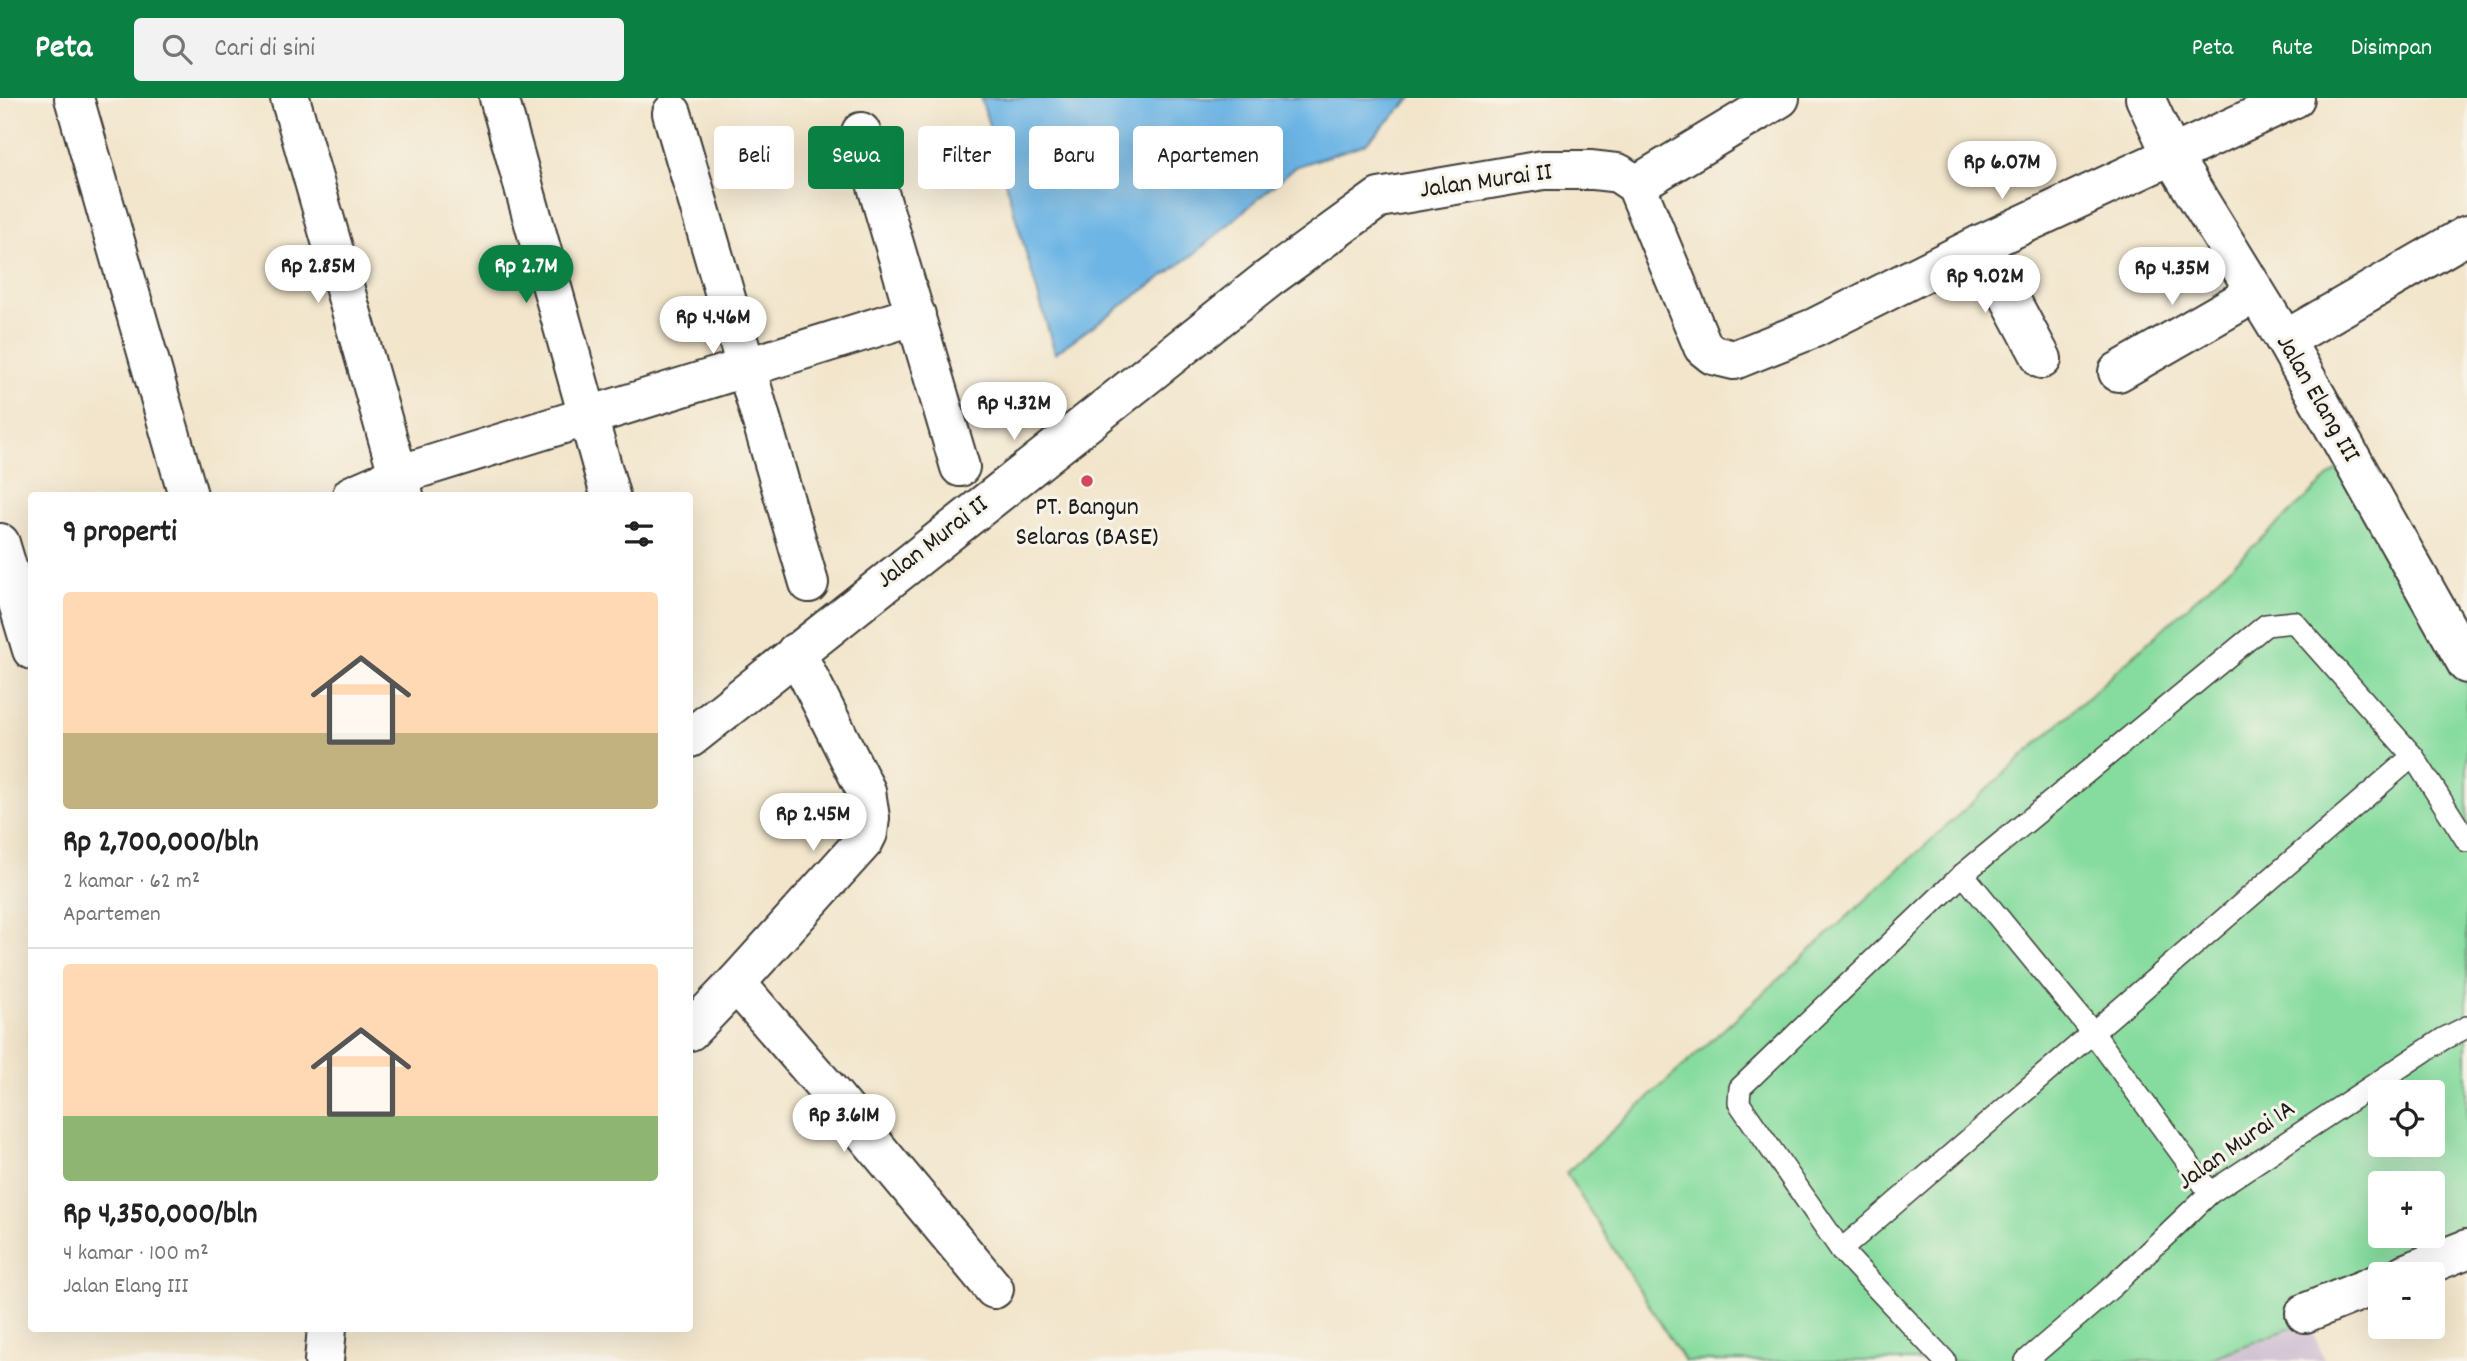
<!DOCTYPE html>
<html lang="id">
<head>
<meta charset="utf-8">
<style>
  :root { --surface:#fff; --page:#f2f2f2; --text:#222; --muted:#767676; --line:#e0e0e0; --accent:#0b8043 }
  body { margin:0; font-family:Dekko,sans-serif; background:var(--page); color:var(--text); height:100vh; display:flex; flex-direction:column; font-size:26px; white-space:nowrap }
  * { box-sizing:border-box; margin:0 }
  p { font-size:23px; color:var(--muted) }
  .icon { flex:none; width:38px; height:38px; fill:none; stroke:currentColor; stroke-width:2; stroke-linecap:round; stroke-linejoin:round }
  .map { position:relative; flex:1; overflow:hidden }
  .sheet { position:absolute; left:28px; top:394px; width:665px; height:840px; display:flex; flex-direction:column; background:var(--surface); border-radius:7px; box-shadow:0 7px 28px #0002 }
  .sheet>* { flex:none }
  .banner { position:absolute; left:714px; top:28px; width:665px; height:63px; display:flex; gap:14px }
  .buttons { position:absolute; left:2368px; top:982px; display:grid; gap:14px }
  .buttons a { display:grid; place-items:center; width:77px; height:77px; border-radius:7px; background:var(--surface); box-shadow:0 7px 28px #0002; font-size:35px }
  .price { position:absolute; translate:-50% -60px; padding:0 16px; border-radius:24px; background:#fff; color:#222; font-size:23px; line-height:46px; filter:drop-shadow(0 2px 4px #0008) }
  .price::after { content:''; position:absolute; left:50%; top:42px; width:21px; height:16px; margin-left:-10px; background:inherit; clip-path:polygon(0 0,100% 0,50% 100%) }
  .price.on { background:var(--accent); color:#fff }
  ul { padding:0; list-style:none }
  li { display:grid; align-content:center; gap:14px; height:371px; padding:0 35px }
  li+li { border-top:2px solid var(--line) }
  li span { display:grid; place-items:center; height:217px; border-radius:7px; color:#555 }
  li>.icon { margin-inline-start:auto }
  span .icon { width:126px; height:126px; fill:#fffc; stroke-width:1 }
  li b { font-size:30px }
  h2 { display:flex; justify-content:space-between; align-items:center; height:84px; padding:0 35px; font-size:30px }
  .pill { padding:0 24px; border-radius:7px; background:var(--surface); box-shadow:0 7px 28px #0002; font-size:24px; line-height:63px }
  .pill.on { background:var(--accent); color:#fff }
  header { display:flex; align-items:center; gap:42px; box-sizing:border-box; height:98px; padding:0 35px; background:var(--accent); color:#fff }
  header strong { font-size:33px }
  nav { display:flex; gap:38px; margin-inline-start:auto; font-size:24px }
  .search { width:490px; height:63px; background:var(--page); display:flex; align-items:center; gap:18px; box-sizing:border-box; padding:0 24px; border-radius:7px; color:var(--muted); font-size:26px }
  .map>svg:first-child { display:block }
  .industrial { fill:#cebed1 }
  .green { fill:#86dc9f; stroke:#517c5e; stroke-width:2; fill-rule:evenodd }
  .water { fill:#6db5e5; stroke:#446880; stroke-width:2 }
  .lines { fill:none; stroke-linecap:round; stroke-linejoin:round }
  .lane-casing { stroke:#3c3a36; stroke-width:24 }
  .street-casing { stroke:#3c3a36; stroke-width:42 }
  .lane { stroke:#fff; stroke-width:21 }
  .street { stroke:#fff; stroke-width:38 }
  .poi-dot { fill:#d1495b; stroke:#f7f3e8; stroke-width:2.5 }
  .labels { text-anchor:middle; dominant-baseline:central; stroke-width:6; stroke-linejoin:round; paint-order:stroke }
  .street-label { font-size:26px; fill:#1c1c1c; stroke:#f7f3e8 }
  .poi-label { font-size:26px; fill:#1c1c1c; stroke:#f7f3e8 }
</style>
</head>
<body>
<header>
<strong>Peta</strong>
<div class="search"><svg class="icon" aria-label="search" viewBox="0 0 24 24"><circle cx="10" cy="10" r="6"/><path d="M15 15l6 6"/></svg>Cari di sini</div>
<nav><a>Peta</a><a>Rute</a><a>Disimpan</a></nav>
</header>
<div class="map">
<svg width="2467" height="1263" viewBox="0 0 2467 1263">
  <rect width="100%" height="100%" fill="#f7f3e8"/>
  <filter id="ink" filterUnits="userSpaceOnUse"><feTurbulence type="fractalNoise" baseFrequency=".0143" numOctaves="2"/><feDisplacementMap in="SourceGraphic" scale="14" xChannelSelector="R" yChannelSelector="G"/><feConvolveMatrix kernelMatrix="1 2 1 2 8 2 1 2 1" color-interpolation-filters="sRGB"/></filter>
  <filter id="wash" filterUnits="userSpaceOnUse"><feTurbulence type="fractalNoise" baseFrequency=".00686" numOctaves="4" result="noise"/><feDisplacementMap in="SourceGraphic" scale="28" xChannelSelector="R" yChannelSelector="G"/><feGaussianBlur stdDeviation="1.57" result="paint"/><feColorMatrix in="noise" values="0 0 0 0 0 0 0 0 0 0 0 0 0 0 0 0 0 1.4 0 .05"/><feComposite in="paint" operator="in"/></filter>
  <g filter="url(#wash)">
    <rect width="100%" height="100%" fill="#f2e5cb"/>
    <path class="industrial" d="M2308,1223l17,40h-120l4,-2z"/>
    <path class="green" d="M2338,371l129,184v608l-263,100h-520l-118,-188zM2380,994h52v52h-52zM2380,1085h52v53h-52z"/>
    <path class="water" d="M981,0h431l-47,46 -70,23 -102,88 -138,98z"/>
  </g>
  <g filter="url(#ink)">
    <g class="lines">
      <defs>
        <g id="lane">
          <path d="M1963,776l131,160 116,159"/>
          <path d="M1841,1152l572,-494"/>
          <path d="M1945,1263l-104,-111 -102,-147 1,-15 223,-214 303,-249 28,-3 119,134 54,85"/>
          <path d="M2026,1263l87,-75 97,-93 233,-154 24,-12"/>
        </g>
        <g id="street">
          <path d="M74,0l114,397"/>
          <path d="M290,0l114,397"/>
          <path d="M499,0l111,397"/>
          <path d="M2145,0l27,58 113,184 182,324"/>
          <path d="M672,15l137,470"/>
          <path d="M861,34l99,335"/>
          <path d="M1636,87l144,-87"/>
          <path d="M1981,146l61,115"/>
          <path d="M2285,242l182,-105"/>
          <path d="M2118,274l137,-79"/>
          <path d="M352,397l46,-20 518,-160"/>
          <path d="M0,445l32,107"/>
          <path d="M690,640l578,-459 111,-81 164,-28h49l26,3 18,12 67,162 10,8 21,5 80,-32 167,-84 314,-146"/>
          <path d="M736,885l96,111 162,195"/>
          <path d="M690,933l46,-48 128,-142 4,-8 2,-15 -4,-27 -70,-139"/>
          <path d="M2404,1176l63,-25"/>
          <path d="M2305,1215l75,-30"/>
          <path d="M324,1263l3,-33"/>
        </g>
      </defs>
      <use href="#lane" class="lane-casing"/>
      <use href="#street" class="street-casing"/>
      <use href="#lane" class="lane"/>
      <use href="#street" class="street"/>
    </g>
  </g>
  <circle class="poi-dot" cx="1087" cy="383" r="7"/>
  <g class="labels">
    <g class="street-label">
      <text transform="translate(1486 84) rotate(-8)">Jalan Murai II</text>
      <text transform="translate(2317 301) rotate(60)">Jalan Elang III</text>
      <text transform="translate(933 445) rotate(-38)">Jalan Murai II</text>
      <text transform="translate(2237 1048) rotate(-35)">Jalan Murai 1A</text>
    </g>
    <g class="poi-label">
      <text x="1087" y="410">PT. Bangun<tspan x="1087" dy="30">Selaras (BASE)</tspan></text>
    </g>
  </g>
</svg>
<div class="buttons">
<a><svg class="icon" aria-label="locate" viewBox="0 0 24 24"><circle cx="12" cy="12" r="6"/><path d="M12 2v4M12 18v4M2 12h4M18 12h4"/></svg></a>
<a>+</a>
<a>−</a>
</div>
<b class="price" style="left:2002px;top:103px">Rp 6.07M</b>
<b class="price" style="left:318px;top:207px">Rp 2.85M</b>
<b class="price on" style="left:526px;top:207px">Rp 2.7M</b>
<b class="price" style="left:2172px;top:209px">Rp 4.35M</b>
<b class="price" style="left:1985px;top:217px">Rp 9.02M</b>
<b class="price" style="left:713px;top:258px">Rp 4.46M</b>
<b class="price" style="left:1014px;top:344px">Rp 4.32M</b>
<b class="price" style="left:813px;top:755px">Rp 2.45M</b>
<b class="price" style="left:844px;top:1056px">Rp 3.61M</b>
<div class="banner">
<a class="pill">Beli</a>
<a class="pill on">Sewa</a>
<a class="pill">Filter</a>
<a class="pill">Baru</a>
<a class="pill">Apartemen</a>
</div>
<section class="sheet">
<h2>9 properti<svg class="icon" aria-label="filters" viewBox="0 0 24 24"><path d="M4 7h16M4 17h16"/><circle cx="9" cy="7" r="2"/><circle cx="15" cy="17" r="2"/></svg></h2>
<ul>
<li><span style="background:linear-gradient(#ffd9b3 65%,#c2b280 0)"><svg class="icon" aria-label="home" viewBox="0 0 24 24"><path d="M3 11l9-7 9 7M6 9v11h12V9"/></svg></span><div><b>Rp 2,700,000/bln</b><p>2 kamar · 62 m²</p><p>Apartemen</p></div></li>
<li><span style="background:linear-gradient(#ffd9b3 70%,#8fb573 0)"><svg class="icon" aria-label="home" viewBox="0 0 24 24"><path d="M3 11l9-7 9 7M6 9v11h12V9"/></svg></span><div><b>Rp 4,350,000/bln</b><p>4 kamar · 100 m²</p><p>Jalan Elang III</p></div></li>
</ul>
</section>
</div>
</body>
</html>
